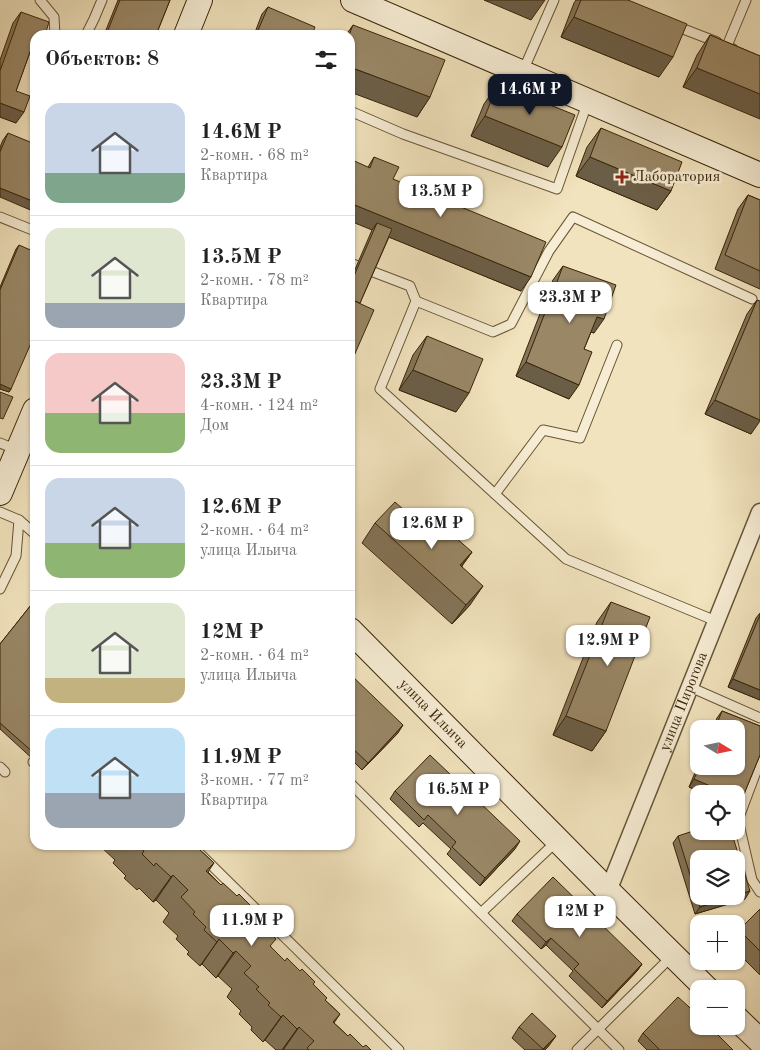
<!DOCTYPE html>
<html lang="ru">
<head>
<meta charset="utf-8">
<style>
  :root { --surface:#fff; --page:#f2f2f2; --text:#222; --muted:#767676; --line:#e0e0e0; --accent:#111827 }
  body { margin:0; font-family:"Old Standard TT",serif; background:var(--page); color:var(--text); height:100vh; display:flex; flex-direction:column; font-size:19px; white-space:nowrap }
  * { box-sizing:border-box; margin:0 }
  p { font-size:16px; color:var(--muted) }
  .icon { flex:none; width:28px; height:28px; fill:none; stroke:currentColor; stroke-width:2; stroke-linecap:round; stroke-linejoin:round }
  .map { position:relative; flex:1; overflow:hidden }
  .details { position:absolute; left:30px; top:30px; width:325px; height:820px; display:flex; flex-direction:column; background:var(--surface); border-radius:15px; box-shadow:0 1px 4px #0004 }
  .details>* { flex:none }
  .needle { width:32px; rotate:100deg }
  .controls { position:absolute; left:690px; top:720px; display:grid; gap:10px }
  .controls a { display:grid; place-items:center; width:55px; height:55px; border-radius:10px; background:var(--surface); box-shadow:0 1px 4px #0004; font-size:25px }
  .price { position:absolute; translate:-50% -42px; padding:0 11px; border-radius:10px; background:#fff; color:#222; font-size:16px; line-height:32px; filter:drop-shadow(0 1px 2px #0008) }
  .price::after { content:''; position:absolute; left:50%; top:30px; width:15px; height:11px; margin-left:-8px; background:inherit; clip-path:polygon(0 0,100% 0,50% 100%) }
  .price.current { background:var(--accent); color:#fff }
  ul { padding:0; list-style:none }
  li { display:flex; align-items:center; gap:15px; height:125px; padding:0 15px }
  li+li { border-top:1px solid var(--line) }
  li span { display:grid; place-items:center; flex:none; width:140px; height:100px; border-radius:15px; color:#555 }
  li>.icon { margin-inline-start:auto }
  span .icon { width:60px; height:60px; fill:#fffc; stroke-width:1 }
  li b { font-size:21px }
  h2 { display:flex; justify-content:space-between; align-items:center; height:60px; padding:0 15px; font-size:21px }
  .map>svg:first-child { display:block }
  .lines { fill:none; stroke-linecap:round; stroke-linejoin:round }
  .lane-casing { stroke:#675434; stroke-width:11 }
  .street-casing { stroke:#675434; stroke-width:19 }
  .secondary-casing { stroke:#392407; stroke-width:26 }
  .lane { stroke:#f6edd4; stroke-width:9 }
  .street { stroke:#f6edd4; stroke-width:16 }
  .secondary { stroke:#f6edd4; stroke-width:24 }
  .wall { fill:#847458; stroke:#392407 }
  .shaded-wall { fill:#6b5e47; stroke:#392407 }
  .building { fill:#998766; stroke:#392407 }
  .poi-dot { fill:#8f2418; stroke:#f6edd4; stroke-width:2 }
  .labels { text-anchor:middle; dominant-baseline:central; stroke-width:5; stroke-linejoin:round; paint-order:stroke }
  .poi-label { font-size:15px; fill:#392407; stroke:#f6edd4; text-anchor:start }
  .street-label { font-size:15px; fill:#392407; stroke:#f6edd4 }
</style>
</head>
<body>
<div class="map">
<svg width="760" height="1050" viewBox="0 0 760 1050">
  <rect width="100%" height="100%" fill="#f1e3bd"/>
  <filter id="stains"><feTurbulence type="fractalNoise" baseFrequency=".004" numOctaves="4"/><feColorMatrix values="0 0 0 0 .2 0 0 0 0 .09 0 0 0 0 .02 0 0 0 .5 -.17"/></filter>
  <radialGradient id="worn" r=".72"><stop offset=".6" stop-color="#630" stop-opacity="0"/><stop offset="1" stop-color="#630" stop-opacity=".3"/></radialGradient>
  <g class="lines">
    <defs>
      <g id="lane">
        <path d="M40,0l14,17 1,18"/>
        <path d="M673,25l44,17"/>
        <path d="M86,35l8,-16 8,-19"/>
        <path d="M733,49l-6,-3 19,-46"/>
        <path d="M523,71l31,-71"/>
        <path d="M350,111l53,23 154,55 31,-88"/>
        <path d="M0,217l35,14"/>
        <path d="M350,263l60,23 6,15"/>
        <path d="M0,443l17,7"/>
        <path d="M495,494l48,-64 37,8 37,-93"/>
        <path d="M0,512l19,8 16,14"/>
        <path d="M0,589l16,-33 3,-36"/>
        <path d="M716,621l-150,-62 -186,-170 36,-88 77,31 18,-8 38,-73 24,-34 179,82"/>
        <path d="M690,687l70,31"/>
        <path d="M760,761l-22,59 14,60 8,12"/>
        <path d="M33,762l2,2"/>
        <path d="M0,767l5,5"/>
        <path d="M350,783l269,267"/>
        <path d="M191,845l208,205"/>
        <path d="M481,913l76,-72"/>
        <path d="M577,1050l96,-95"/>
      </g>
      <g id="street">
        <path id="s1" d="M608,891l152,-379"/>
      </g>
      <g id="secondary">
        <path d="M353,0l407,175"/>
        <path d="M186,35l14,-35"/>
        <path d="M0,493l35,-83"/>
        <path id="s2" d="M350,630l258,261 99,98"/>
        <path d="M736,1018l24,23"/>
      </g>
    </defs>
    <use href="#lane" class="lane-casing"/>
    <use href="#street" class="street-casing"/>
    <use href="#secondary" class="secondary-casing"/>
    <use href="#lane" class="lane"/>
    <use href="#street" class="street"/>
    <use href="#secondary" class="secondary"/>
  </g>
  <g class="wall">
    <path d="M118,0h52l-14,35h-52z"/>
    <path d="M576,0h52l31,77 -98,-40 13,-34z"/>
    <path d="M268,7l44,28h-58l8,-21z"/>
    <path d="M21,12l14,23v16l-4,-2 -15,42v32l-16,-6v-57l13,-37z"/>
    <path d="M353,25l77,72 -13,20 -67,-82h-4z"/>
    <path d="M710,35l50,21 -77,31 14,-32z"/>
    <path d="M498,84l50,83 -77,-31 13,-32z"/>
    <path d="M601,128l70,63 -14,19 -81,-34 11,-29z"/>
    <path d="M8,133l-8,64v-50l3,-7z"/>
    <path d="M374,157l19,22 128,112 -132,-54 -29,66 -10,62v-84l22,-51 -4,-63z"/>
    <path d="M748,195l12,5v89l-45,-20 23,-60z"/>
    <path d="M19,245l-8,144 -2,3 -9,-3v-102l16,-38z"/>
    <path d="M563,266l31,67 -3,-1 -7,17 -15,50 -53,-23 37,-96z"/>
    <path d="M757,300l-6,134 -46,-20 42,-100z"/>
    <path d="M427,336l29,76 -57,-22 14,-35z"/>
    <path d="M375,523l46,2 51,27 -10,14 8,39 -18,19 -90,-81z"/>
    <path d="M35,600v161l-35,-32v-85z"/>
    <path d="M611,602l-5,129 -14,20 -39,-16 44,-113z"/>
    <path d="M760,613v87l-32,-13 28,-69z"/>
    <path d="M350,674l48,59 -36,37 -12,-12z"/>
    <path d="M722,711l38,15v29l-18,44 -6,8v-13h-31l-16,-7 10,-24v3h37v-37h-23l4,-11z"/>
    <path d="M395,791l120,58 -35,37 -33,-32 4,-5 -28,-26 -4,4 -29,-28z"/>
    <path d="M678,836l67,63 -50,15 -22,-71z"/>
    <path d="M101,845h98v4l15,14 -6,9 13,13 28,24 13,16 9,22 14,14 28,23 14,14 -2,2 15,14 -6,9 14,13 15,11 8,3h-95l-11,-10 -2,2 -12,-12 1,-3 -13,-13 2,-3 -14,-14 5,-8 -14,-13 -2,2 -14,-14 -2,2 -13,-12 2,-2 -13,-13 2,-3 -15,-14 6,-9 -13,-13 -3,2 -14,-14 -2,2 -13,-12 2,-2 -13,-13 2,-3 -15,-14z"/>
    <path d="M760,909v66l-24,-24v-16l3,-5z"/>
    <path d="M517,914l125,50 -5,7 -35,37 -33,-32 4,-5 -27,-26 -5,4 -29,-28z"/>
    <path d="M519,1027l29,20 -3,3h-20l-13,-12z"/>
    <path d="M643,1033l90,17h-86l-9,-9z"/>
  </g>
  <g class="shaded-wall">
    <path d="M484,0h61l-14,20z"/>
    <path d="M574,17l99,40 -14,20 -98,-40z"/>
    <path d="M35,37v14l-7,-3z"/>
    <path d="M350,67l80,30 -13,20 -67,-25z"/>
    <path d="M697,68l63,26v25l-77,-32z"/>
    <path d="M0,103l24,9 -8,11 -16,-6z"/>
    <path d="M485,116l77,31 -14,20 -77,-31z"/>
    <path d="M590,157l81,34 -14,19 -81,-34z"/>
    <path d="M0,188l35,14v10l-35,-15z"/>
    <path d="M350,203l181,74 -10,14 -147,-60 3,-8 -5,7 -22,-9z"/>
    <path d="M597,317l7,2 -10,14 -7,-2z"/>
    <path d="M526,362l53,23 -10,14 -53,-23z"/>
    <path d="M413,370l56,23 -13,19 -57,-22z"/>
    <path d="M0,384l11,5 -2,3 -9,-3z"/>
    <path d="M715,400l45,20v1l-9,13 -46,-20z"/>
    <path d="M472,552l-14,19 2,-6z"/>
    <path d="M483,586l-13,19 -18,19 14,-19z"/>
    <path d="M733,679l27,11v10l-32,-13z"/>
    <path d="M566,716l40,15 -14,20 -39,-16z"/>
    <path d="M403,725l-5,8 -36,37 6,-7z"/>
    <path d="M694,779l35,15h-24l-16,-7z"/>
    <path d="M736,797l6,2 -6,8z"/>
    <path d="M520,841l-5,8 -35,37 5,-8z"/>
    <path d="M173,875l-17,25 -3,2 18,-25z"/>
    <path d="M750,891l-5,8 -50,15 5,-7 33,-11h3v-1z"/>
    <path d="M551,938l-5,7 -5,4 5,-7z"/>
    <path d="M219,939l-17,25 -2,2 17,-24z"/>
    <path d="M236,951l-18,25 -2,2 17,-25z"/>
    <path d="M642,964l-5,7 -35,37 5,-7z"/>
    <path d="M283,1015l-18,25 -2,2 18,-25z"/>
    <path d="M299,1027l-16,23h-1l15,-21z"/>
    <path d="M556,1036l-8,11 -3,3h-2z"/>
  </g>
  <g class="building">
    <path d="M120,0h50l-14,35h-50z"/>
    <path d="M581,0h47l59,24 -14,33 -99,-40z"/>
    <path d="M268,7l47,20 -3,8h-56z"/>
    <path d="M21,12l28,10 -4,13h-10v3l-19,53 14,5 -6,16 -24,-9v-32z"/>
    <path d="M353,25l92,35 -15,37 -80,-30v-32h-1z"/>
    <path d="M710,35l50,21v38l-63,-26z"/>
    <path d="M498,84l77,31 -13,32 -77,-31z"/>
    <path d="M601,128l81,34 -11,29 -81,-34z"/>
    <path d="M8,133l27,11v58l-35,-14v-36z"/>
    <path d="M374,157l25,10 -6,12 153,63 -15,35 -181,-74v-44l20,9z"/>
    <path d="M748,195l12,5v71l-35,-16z"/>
    <path d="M377,223l15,6 -32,74 -10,-4v-14z"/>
    <path d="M19,245l16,7v82l-24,55 -11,-5v-94z"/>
    <path d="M563,266l53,19 -12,34 -7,-2 -13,32 8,3 -13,33 -53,-23z"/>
    <path d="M350,299l24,11 -24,55z"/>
    <path d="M757,300l3,1v119l-45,-20z"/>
    <path d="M427,336l56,23 -14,34 -56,-23z"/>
    <path d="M0,392l13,5 -10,22 -3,-1z"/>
    <path d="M395,502l26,23 9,-10 42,37 -12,13 23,21 -17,19 -91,-82z"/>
    <path d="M35,600v154l-35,-31v-79z"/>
    <path d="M611,602l39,15 -44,114 -40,-15z"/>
    <path d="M760,615v75l-27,-11z"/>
    <path d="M350,674l53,51 -35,38 -18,-17z"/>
    <path d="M722,711l38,15v29l-18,44 -6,-2v-3h-7l-35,-15 6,-13h36v-37h-21z"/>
    <path d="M430,755l90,86 -35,37 -33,-31 4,-5 -28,-27 -4,5 -29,-29z"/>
    <path d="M699,829v2h32l19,60 -14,4v-36h-37v37h34l-33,11 -22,-71z"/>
    <path d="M137,845h62l2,1 -2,3 15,14 -8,8 15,14 2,-2 14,13 2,-2 12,12 -2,3 15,13 -2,3 14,14 -6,7 15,15 2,-3 13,13 2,-2 13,13 -2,2 14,14 -2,2 15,14 -7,8 15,14 2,-2 13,13 3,-2 5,5h-62l-2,-2 7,-7 -15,-14 -2,2 -14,-14 -2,2 -13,-12 2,-2 -14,-14 3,-2 -15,-14 7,-7 -15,-15 -3,2 -14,-14 -2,3 -13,-12 2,-3 -13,-13 2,-2 -14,-15 7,-7 -15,-15 -2,2 -15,-14 -2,3 -12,-12 2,-3z"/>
    <path d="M553,877l89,87 -35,37 -33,-32 5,-5 -28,-26 -5,4 -29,-28z"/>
    <path d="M760,909v42l-21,-21z"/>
    <path d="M678,997l21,19v10h10l24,24h-73l-17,-17z"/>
    <path d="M532,1013l24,23 -13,13 -24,-22z"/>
  </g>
  <path class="poi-dot" d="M619.5 169.5h5v5h5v5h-5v5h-5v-5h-5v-5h5z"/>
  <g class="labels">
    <g class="poi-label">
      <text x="633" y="177">Лаборатория</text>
    </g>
    <g class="street-label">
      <text stroke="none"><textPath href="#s1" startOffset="204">улица Пирогова</textPath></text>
      <text stroke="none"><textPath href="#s2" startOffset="118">улица Ильича</textPath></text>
    </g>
  </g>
  <rect width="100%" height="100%" filter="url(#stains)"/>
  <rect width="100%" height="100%" fill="url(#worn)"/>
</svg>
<div class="controls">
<a><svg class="needle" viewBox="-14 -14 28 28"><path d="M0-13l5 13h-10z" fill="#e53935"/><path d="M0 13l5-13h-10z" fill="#767676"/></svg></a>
<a><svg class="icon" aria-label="locate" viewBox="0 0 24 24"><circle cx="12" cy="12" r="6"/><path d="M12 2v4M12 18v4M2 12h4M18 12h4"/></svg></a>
<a><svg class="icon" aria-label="layers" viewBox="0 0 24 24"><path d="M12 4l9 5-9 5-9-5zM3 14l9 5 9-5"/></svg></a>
<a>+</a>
<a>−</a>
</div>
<b class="price current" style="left:530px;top:116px">14.6M ₽</b>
<b class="price" style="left:441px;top:218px">13.5M ₽</b>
<b class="price" style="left:570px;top:324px">23.3M ₽</b>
<b class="price" style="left:432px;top:550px">12.6M ₽</b>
<b class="price" style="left:608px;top:667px">12.9M ₽</b>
<b class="price" style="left:458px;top:816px">16.5M ₽</b>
<b class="price" style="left:580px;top:938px">12M ₽</b>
<b class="price" style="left:252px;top:947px">11.9M ₽</b>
<section class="details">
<h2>Объектов: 8<svg class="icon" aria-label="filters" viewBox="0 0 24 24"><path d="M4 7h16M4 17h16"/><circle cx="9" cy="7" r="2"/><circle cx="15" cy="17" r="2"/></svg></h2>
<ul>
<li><span style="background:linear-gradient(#c9d6e8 70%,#7fa58c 0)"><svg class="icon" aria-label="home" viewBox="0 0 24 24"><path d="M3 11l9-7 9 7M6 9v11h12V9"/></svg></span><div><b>14.6M ₽</b><p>2-комн. · 68 m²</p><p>Квартира</p></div></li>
<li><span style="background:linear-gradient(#dfe7d0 75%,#9aa5b1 0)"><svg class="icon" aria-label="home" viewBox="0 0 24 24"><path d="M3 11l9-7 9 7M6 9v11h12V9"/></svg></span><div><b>13.5M ₽</b><p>2-комн. · 78 m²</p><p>Квартира</p></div></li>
<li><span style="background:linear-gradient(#f6c9c9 60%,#8fb573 0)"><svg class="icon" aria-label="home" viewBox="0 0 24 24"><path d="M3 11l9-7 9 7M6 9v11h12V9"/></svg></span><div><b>23.3M ₽</b><p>4-комн. · 124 m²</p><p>Дом</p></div></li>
<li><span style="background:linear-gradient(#c9d6e8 65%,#8fb573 0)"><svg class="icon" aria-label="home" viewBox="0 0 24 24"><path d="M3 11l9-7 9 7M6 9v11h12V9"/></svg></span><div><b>12.6M ₽</b><p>2-комн. · 64 m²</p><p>улица Ильича</p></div></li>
<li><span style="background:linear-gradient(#dfe7d0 75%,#c2b280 0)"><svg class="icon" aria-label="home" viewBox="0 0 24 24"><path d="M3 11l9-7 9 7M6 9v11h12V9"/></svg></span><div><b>12M ₽</b><p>2-комн. · 64 m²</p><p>улица Ильича</p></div></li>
<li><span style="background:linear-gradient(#bfe0f5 65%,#9aa5b1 0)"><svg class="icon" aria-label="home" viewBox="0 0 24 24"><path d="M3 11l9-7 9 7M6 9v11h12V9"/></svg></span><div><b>11.9M ₽</b><p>3-комн. · 77 m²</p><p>Квартира</p></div></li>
</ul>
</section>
</div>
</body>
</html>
